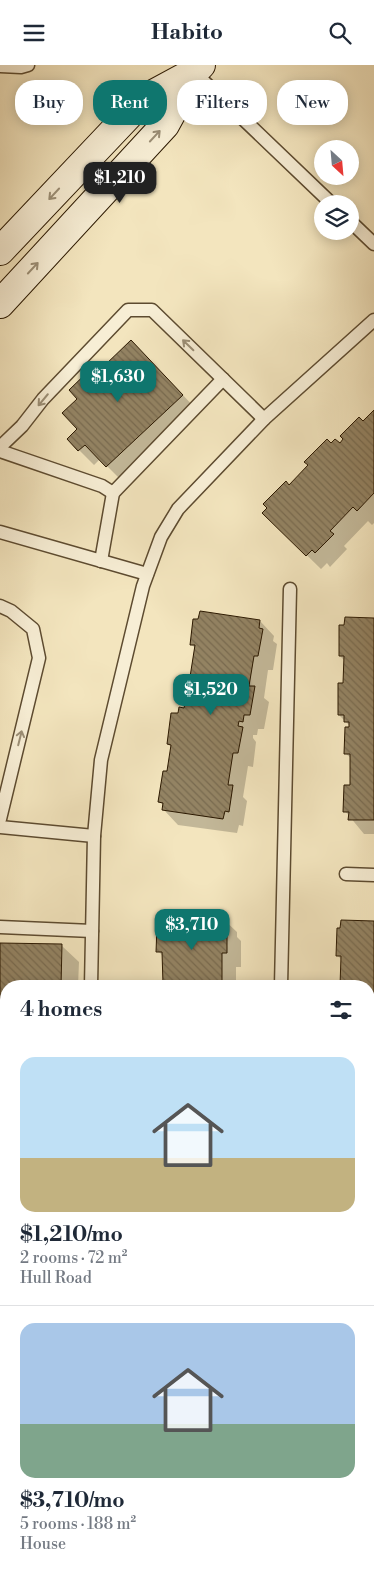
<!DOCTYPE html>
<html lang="en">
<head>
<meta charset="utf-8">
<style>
  :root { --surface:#fff; --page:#f2f2f3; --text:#1f2937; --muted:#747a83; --line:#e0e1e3; --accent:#0f766e }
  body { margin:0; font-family:"Libre Bodoni",serif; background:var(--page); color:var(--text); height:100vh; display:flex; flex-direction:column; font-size:19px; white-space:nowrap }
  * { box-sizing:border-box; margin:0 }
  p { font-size:16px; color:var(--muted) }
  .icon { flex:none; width:28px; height:28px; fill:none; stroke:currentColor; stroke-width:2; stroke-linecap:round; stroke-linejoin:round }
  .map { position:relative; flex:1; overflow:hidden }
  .sheet { position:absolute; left:0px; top:915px; width:375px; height:601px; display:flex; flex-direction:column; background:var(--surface); border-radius:20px 20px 0 0; box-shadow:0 2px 12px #0003 }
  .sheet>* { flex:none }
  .top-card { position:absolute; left:15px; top:15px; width:345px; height:45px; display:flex; gap:10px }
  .needle { width:32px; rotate:154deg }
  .buttons { position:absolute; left:314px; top:75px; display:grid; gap:10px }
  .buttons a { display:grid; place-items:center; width:45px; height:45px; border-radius:50%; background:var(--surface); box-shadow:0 2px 12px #0003; font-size:25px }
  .price { position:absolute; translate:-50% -42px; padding:0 11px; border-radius:10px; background:var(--accent); color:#fff; font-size:16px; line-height:32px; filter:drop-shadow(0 1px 2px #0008) }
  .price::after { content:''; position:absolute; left:50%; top:30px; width:15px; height:11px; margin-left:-8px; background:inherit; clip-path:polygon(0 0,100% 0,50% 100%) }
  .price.on { background:#222; color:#fff }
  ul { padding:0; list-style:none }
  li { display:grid; align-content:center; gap:10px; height:265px; padding:0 20px }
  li+li { border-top:1px solid var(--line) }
  li span { display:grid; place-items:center; height:155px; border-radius:15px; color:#555 }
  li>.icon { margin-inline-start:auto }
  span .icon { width:90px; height:90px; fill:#fffc; stroke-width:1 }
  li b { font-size:21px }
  h2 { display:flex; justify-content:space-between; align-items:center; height:60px; padding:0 20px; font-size:21px }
  .chip { padding:0 18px; border-radius:20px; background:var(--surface); box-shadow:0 2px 12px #0003; font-size:18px; line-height:45px }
  .chip.on { background:var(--accent); color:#fff }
  header { display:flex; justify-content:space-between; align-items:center; height:65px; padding:0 20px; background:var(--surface); font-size:22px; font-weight:700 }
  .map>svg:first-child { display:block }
  .forest { fill:url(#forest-firs); stroke:#7e6d4f }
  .water { fill:#af9f7d; stroke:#7a694b }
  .shadow { fill:#0003 }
  .building { fill:url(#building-back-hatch); stroke:#2b1800 }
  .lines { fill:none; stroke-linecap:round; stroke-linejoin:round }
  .lane-casing { stroke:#5d4b30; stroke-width:15 }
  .secondary-casing { stroke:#2b1800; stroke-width:30 }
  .lane { stroke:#f7eed5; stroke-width:12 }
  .secondary { stroke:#f7eed5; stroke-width:28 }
  .oneway { stroke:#9b8e75 }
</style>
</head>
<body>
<header><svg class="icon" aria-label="menu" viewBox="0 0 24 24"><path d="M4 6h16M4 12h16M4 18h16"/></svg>Habito<svg class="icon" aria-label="search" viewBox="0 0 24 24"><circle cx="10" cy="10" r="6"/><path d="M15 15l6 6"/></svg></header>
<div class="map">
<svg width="374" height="1516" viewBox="0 0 374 1516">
  <defs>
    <pattern id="forest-firs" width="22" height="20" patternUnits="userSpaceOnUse" patternTransform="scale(1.25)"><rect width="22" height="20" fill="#d1c29e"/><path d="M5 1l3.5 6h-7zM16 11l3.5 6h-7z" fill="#b4a686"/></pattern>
    <pattern id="building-back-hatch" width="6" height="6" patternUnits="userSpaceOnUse" patternTransform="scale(1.25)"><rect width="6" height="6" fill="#938363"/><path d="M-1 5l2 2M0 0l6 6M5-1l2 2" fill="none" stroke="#786a4f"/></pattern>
  </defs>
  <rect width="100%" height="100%" fill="#f3e5be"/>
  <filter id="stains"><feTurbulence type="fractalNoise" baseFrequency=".004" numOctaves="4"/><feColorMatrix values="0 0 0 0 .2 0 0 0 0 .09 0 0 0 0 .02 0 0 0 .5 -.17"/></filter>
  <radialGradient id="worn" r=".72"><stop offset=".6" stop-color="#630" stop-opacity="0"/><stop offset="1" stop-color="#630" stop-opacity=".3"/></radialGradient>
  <path class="forest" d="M374,1376v140h-63l2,-6h56v-123z"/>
  <g class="water">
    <path d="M369,1139l5,2v38l-5,11z"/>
    <path d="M147,1510h55l-36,6z"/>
  </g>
  <g class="shadow">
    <path d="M146,291l51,54 -75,71 -22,-22 -6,6 -26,-26 10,-9 1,-31 24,-30z"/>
    <path d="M374,347v111l-2,2 -4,-4 -24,25 3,3 -17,18 -3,-4 -6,6 -43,-42 11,-41 42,-41 9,-1z"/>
    <path d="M374,554v215h-10l-19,-23 6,-25 1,-27 -7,-6 7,-25 -13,-13 5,-30 1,-24 -5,-5z"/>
    <path d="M260,556l14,15 -1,5 4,3 -4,26h-5l-4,28 5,4 -5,27h-6l-1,6h-4v3l3,4 -3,25 -5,-1 -5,31 4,4 -4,25 -4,-1 -2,8 -59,-8 -14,-15v-4l-4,-4 8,-29 4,-26 -4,-3 11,-29 6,-6 1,-3 -4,-4 9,-24 5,-29 -5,-5z"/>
    <path d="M222,853l15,14v5l4,4v26h-5v19h-78l6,-1v-28l-6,-6z"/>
    <path d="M374,857v215h-5v-151h-28l1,-26 -5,-5z"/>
    <path d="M0,879l62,2 17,16 -1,24h-72v83h-6z"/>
    <path d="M0,1201l6,6 -6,140z"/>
  </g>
  <g class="building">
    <path d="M131,275l52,55 -77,72 -21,-22 -7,6 -11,-12 10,-10 -15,-16 15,-14 -8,-9 29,-28 5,5z"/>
    <path d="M374,345v83l-17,18 -4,-4 -23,24 4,3 -19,19 -3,-3 -6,6 -44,-43 5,-5 -4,-4 23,-23 3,4 19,-20 -4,-3 23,-23 4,4 4,-4 5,4 3,-4 -3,-3 19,-19 4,4z"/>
    <path d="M200,546l60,9 -1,8 4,1 -5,27h-4l-5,30h6l-5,29h-6l-1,7 -4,-1 -1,5 5,1 -5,26h-5l-5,32h5l-4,27 -4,-1 -2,8 -61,-9 1,-7 -5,-1 5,-31h4l4,-26 -4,-1 4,-31h7l1,-6 5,1 1,-5h-5l4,-27 6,1 5,-32h-5l3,-26h5z"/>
    <path d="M345,552l29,1v202h-26l1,-8h-6l1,-27h6v-31h-6l1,-27h4v-5h-5v-7h-6v-32h5l1,-27h-5v-31h5z"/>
    <path d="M161,852h62v8h4v28h-5v30h5v3h-70v-2h6l-1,-32h-6l1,-26h4z"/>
    <path d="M341,855l33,1v202h-5v-137h-29l1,-30h-5l1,-28h3z"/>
    <path d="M0,878l62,1 -1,42h-55v67h-6z"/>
  </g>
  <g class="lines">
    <defs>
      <g id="lane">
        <path d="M0,1l21,1 7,-2"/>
        <path d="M194,7l138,132"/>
        <path d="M350,156l24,23"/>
        <path d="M0,382l22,-21 21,-27 85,-89h24l112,109"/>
        <path d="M0,386l102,35 11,7 110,-114"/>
        <path d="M0,467l147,42"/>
        <path d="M101,496l12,-68"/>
        <path d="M0,541l11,5 22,18 6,29 -39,161"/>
        <path d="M0,762l94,9"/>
        <path d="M346,809l28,1"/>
        <path d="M0,862l92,4"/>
        <path d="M91,921l3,-150 7,-76 42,-174 18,-49 17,-28 86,-90 110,-99"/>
        <path d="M281,921l9,-397"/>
        <path d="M0,1090h6"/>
        <path d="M369,1102h5"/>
        <path d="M0,1166h6"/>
        <path d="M0,1405l6,-7"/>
      </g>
      <g id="secondary">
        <path d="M0,186l144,-152 50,-27"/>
        <path d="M0,239l165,-179 29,-53 7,-7"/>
      </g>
    </defs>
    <use href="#lane" class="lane-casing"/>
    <use href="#secondary" class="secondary-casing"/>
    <use href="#lane" class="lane"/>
    <use href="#secondary" class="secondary"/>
  </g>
  <defs><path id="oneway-shaft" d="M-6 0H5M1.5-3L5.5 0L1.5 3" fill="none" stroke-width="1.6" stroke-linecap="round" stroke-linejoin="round" transform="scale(1.25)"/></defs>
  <g class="oneway">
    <use href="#oneway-shaft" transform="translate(155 71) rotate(-47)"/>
    <use href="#oneway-shaft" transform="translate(54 129) rotate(133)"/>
    <use href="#oneway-shaft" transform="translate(33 203) rotate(-47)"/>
    <use href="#oneway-shaft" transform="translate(188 280) rotate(-136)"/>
    <use href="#oneway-shaft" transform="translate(43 335) rotate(130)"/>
    <use href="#oneway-shaft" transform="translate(20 673) rotate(-76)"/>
  </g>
  <rect width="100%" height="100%" filter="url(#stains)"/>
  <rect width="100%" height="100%" fill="url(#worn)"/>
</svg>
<div class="buttons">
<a><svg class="needle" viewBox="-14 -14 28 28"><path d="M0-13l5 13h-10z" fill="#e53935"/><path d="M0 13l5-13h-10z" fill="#747a83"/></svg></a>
<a><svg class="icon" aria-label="layers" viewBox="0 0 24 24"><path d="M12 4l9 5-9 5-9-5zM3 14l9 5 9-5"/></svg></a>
</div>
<b class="price on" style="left:120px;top:139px">$1,210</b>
<b class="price" style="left:118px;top:338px">$1,630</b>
<b class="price" style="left:211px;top:651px">$1,520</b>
<b class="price" style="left:192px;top:886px">$3,710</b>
<div class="top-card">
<a class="chip">Buy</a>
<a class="chip on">Rent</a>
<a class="chip">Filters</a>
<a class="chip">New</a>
</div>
<section class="sheet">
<h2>4 homes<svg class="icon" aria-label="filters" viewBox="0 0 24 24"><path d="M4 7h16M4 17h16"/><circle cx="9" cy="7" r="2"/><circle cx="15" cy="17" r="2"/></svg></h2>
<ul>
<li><span style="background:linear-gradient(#bfe0f5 65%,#c2b280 0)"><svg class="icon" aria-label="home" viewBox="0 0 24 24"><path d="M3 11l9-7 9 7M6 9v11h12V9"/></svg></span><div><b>$1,210/mo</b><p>2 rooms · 72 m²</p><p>Hull Road</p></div></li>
<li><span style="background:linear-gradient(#a9c7e8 65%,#7fa58c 0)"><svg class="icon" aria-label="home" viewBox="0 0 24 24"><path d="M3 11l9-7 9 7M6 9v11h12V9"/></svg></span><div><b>$3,710/mo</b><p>5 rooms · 188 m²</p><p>House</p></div></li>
</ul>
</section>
</div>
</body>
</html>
